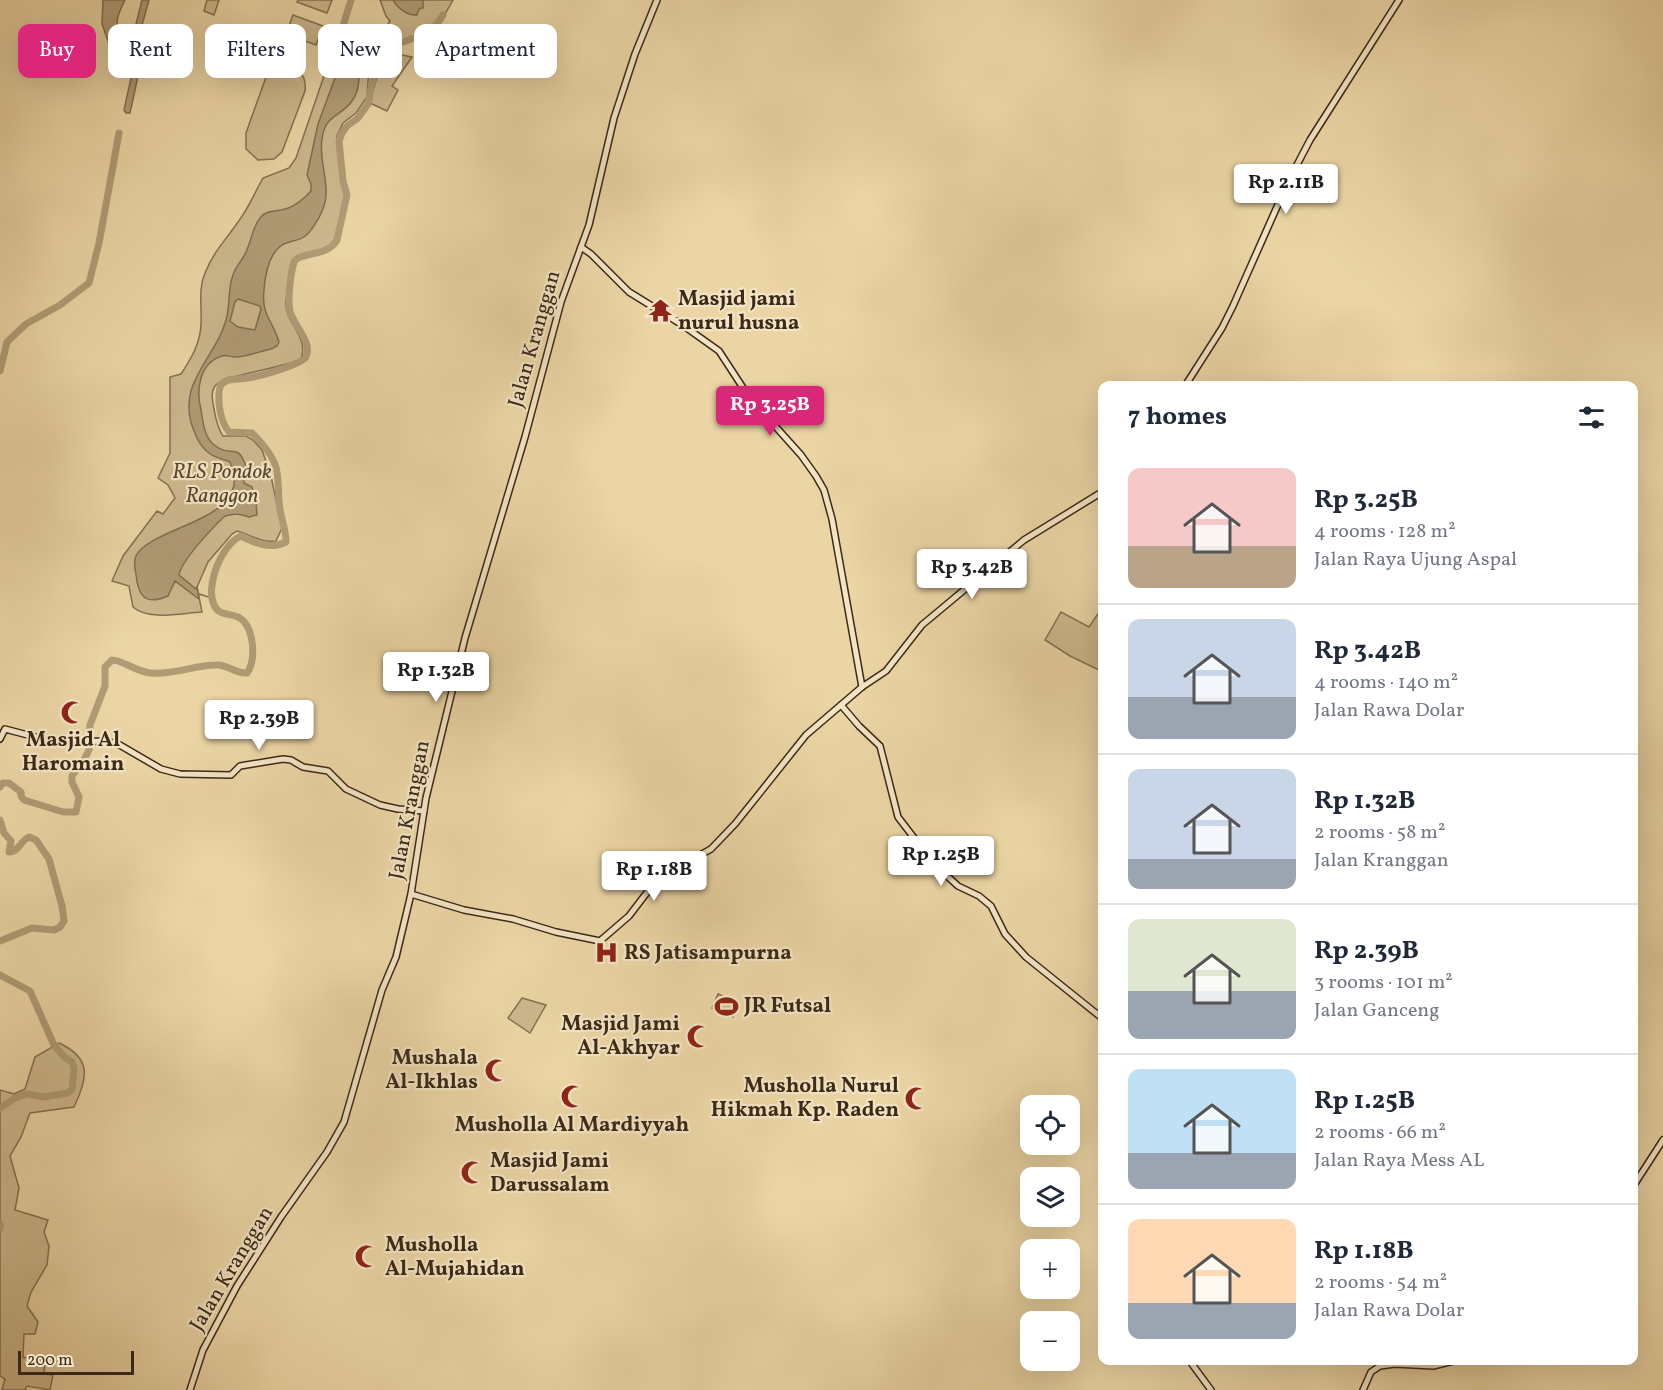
<!DOCTYPE html>
<html lang="en">
<head>
<meta charset="utf-8">
<style>
  :root { --surface:#fff; --page:#f2f2f3; --text:#1f2937; --muted:#747a83; --line:#e0e1e3; --accent:#db2777 }
  body { margin:0; font-family:Vollkorn,serif; background:var(--page); color:var(--text); height:100vh; display:flex; flex-direction:column; font-size:22px; white-space:nowrap }
  * { box-sizing:border-box; margin:0 }
  p { font-size:20px; color:var(--muted) }
  .icon { flex:none; width:33px; height:33px; fill:none; stroke:currentColor; stroke-width:2; stroke-linecap:round; stroke-linejoin:round }
  .map { position:relative; flex:1; overflow:hidden }
  .sheet { position:absolute; left:1098px; top:381px; width:540px; height:984px; display:flex; flex-direction:column; background:var(--surface); border-radius:12px; box-shadow:0 6px 24px #0002 }
  .sheet>* { flex:none }
  .hud { position:absolute; left:18px; top:24px; width:570px; height:54px; display:flex; gap:12px }
  .tools { position:absolute; left:1020px; top:1095px; display:grid; gap:12px }
  .tools a { display:grid; place-items:center; width:60px; height:60px; border-radius:12px; background:var(--surface); box-shadow:0 6px 24px #0002; font-size:30px }
  .scale { position:absolute; left:18px; bottom:15px; width:116px; box-sizing:border-box; padding-left:6px; border:3px solid #3c2917; border-top:0; font-size:16px; line-height:21px; white-space:nowrap; color:#3c2917; -webkit-text-stroke:4px #f2e4c4; paint-order:stroke }
  .price { position:absolute; translate:-50% -51px; padding:0 14px; border-radius:6px; background:#fff; color:#222; font-size:20px; line-height:39px; filter:drop-shadow(0 2px 3px #0008) }
  .price::after { content:''; position:absolute; left:50%; top:36px; width:18px; height:14px; margin-left:-9px; background:inherit; clip-path:polygon(0 0,100% 0,50% 100%) }
  .price.active { background:var(--accent); color:#fff }
  ul { padding:0; list-style:none }
  li { display:flex; align-items:center; gap:18px; height:150px; padding:0 30px }
  li+li { border-top:2px solid var(--line) }
  li span { display:grid; place-items:center; flex:none; width:168px; height:120px; border-radius:12px; color:#555 }
  li>.icon { margin-inline-start:auto }
  span .icon { width:72px; height:72px; fill:#fffc; stroke-width:1 }
  li b { font-size:26px }
  h2 { display:flex; justify-content:space-between; align-items:center; height:72px; padding:0 30px; font-size:26px }
  .pill { padding:0 21px; border-radius:12px; background:var(--surface); box-shadow:0 6px 24px #0002; font-size:21px; line-height:54px }
  .pill.active { background:var(--accent); color:#fff }
  .map>svg:first-child { display:block }
  .green { fill:#cdb88d; stroke:#847052; stroke-width:1.5 }
  .water { fill:#b09b75; stroke:#826d4f; stroke-width:1.5; fill-rule:evenodd }
  .lines { fill:none; stroke-linecap:round; stroke-linejoin:round }
  .stream { stroke:#826d4f; stroke-width:1.5 }
  .river { stroke:#b09b75; stroke-width:7 }
  .secondary-casing { stroke:#3c2917; stroke-width:8 }
  .secondary { stroke:#f2e4c4; stroke-width:5 }
  .labels { text-anchor:middle; dominant-baseline:central; stroke-width:4.5; stroke-linejoin:round; paint-order:stroke }
  .poi-label { font-size:21px; font-weight:bold; fill:#3c2917; stroke:#f2e4c4; text-anchor:start }
  .street-label { font-size:21px; fill:#3c2917; stroke:#f2e4c4 }
  .park-label { font-size:21px; font-style:italic; fill:#59462f; stroke:#f2e4c4 }
</style>
</head>
<body>
<div class="map">
<svg width="1663" height="1390" viewBox="0 0 1663 1390">
  <rect width="100%" height="100%" fill="#ebd5a5"/>
  <filter id="stains"><feTurbulence type="fractalNoise" baseFrequency=".00333" numOctaves="4"/><feColorMatrix values="0 0 0 0 .2 0 0 0 0 .09 0 0 0 0 .02 0 0 0 .5 -.17"/></filter>
  <radialGradient id="worn" r=".72"><stop offset=".6" stop-color="#630" stop-opacity="0"/><stop offset="1" stop-color="#630" stop-opacity=".3"/></radialGradient>
  <g class="green">
    <path d="M207,0h12l-5,15 -10,-4z"/>
    <path d="M298,0h34l-5,13 -30,-11z"/>
    <path d="M380,0h73l-9,16 -3,-2 -7,11 -11,9 -45,16 -3,3 -6,14 -2,30 -11,16 -13,10 -6,13v10l8,48 -10,45c-9,15 -26,11 -40,18l-9,43c-3,22 24,37 15,59 -16,9 -79,16 -86,27 -5,7 -2,15 -1,23 2,10 3,18 9,27h23l7,4 9,10 9,26 11,52 -6,13c-15,2 -25,-6 -39,-10l-5,3 -24,28 -11,25 5,25c-21,1 -53,9 -69,-5l-4,-21 -17,-5 11,-25 34,-45 6,3 12,-16 -7,-13 -10,-7 12,-25v-76l11,-3c10,-15 20,-32 20,-51 1,-17 -3,-34 4,-50 9,-22 20,-32 33,-51 10,-13 17,-30 25,-44l26,-10 7,-10 41,-120 49,-11 4,-6 -4,-5z"/>
    <path d="M293,15l30,11 -7,19 -30,-11z"/>
    <path d="M392,53l20,4 -20,29 6,4 -11,21 -17,-8 9,-34v-11z"/>
    <path d="M281,65c16,-1 26,10 24,26l-23,61 -8,7 -16,1 -12,-11v-16l20,-56 6,-8z"/>
    <path d="M1102,608v58l-1,5 -31,-15 -25,-16 16,-28 28,15z"/>
    <path d="M718,994l21,9 -6,14 -21,-9z"/>
    <path d="M522,998l24,7 -16,28 -22,-15z"/>
    <path d="M59,1043c33,15 29,35 15,64l-44,6 -9,24 -11,19 9,32 -4,22 33,10 -4,12 5,14 -2,19 -16,27 -4,14 11,16 -3,12h-11l-1,23 22,3 -1,14 9,1 -3,15 -23,-4 -2,4h-23l3,-11 -5,-3v-286l14,4 11,-5 10,-32z"/>
  </g>
  <g class="water">
    <path d="M103,0h22c-5,11 -11,20 -6,32l10,5v20l-4,1 -6,-4 -3,2 -4,-4 -10,-28z"/>
    <path d="M142,0h7l-7,25v33l-12,55h-4l-2,-3 12,-55v-31z"/>
    <path d="M393,0h30v8l-4,1 -2,6c-9,1 -20,-7 -24,-15z"/>
    <path d="M360,42l10,1 2,4c-19,20 -8,39 -20,54 -11,16 -27,13 -30,38 -4,24 11,49 0,72 -3,8 -11,21 -18,26 -6,4 -15,4 -22,8 -13,9 -17,31 -18,45 -3,25 9,31 15,52l-2,4 -6,3c-11,2 -24,8 -36,8 -5,0 -8,-3 -13,-1 -23,7 -26,34 -21,54 2,12 3,26 12,34 20,17 24,-7 35,28l-3,3 -1,8 8,4 4,15 1,13 -8,2c-9,-3 -14,-4 -24,-1 -12,11 -44,45 -46,59l17,14 1,-2 2,12 -24,-18 -7,15c-23,10 -30,0 -32,-22 -1,-5 -3,-12 0,-18 17,-32 121,-35 94,-94 -6,-3 -15,-4 -21,-9 -7,-5 -12,-14 -15,-22 -20,-49 24,-73 33,-115 3,-13 1,-28 6,-41 3,-10 12,-17 15,-28 4,-10 5,-20 12,-29 7,-9 16,-6 25,-9 9,-2 20,-11 26,-18v-7l-4,-9 11,-51 27,-73 7,-7zM238,299l22,7 1,3 -6,21 -17,-3 -8,-6 5,-19z"/>
  </g>
  <g class="lines">
    <path class="stream" d="M199,594l13,4"/>
    <g class="river">
      <path d="M339,39l12,-39"/>
      <path d="M0,371l7,-29 19,-18 34,-19 29,-22 10,-40 20,-110"/>
      <path d="M0,787l3,-4h6l12,9v4l3,4 39,12h13l3,-15 -7,-15v-6l13,-18 4,-8 1,-25 15,-39v-19l7,-7c11,0 24,12 39,13 22,2 44,-8 65,-8 11,-1 20,9 31,8 10,-13 7,-48 -9,-56 -9,-4 -19,-1 -24,-12 -9,-20 8,-61 27,-69 14,7 29,14 45,6 0,-12 -4,-21 -6,-32 -2,-13 -1,-26 -3,-38 -2,-15 -15,-29 -25,-39l-23,-1c-7,-8 -9,-18 -10,-29 0,-6 -1,-13 2,-18 6,-8 17,-5 26,-7 10,-1 54,-13 59,-21 7,-15 -13,-32 -16,-46 -3,-11 1,-38 4,-49 4,-10 34,-5 43,-22l10,-45 -4,-14 -4,-40 3,-8 5,-7 11,-8 10,-14 5,-25v-20l7,-9 43,-15 14,-11 6,-9"/>
      <path d="M0,820l4,13 7,8 -2,11c10,0 12,-12 20,-15l7,3 13,19 13,47 2,15 -4,6 -6,3 -22,-2 -32,13"/>
      <path d="M0,975l30,16 24,54 10,12 8,5 2,6 -2,21 -4,4 -25,4 -15,-3 -11,3 -17,11"/>
      <path d="M0,1224v4"/>
    </g>
    <defs>
      <g id="secondary">
        <path d="M581,247l10,7 38,38 52,32 38,27 30,46 52,58 15,21 8,14 8,29 30,168"/>
        <path d="M1185,386l37,-58 11,-22 55,-124 22,-42 89,-140"/>
        <path d="M841,705l18,21 21,20 18,71 36,47 24,22 21,10 12,10 14,28 21,23 76,61"/>
        <path d="M0,739l5,-10 53,14 45,-2 15,3 43,25 19,5 51,1 9,-9 43,-7 8,1 12,7 25,4 18,18 34,16 18,4 26,2"/>
        <path d="M411,894l53,16 49,9 43,13 44,9 29,-25 26,-34 13,-9 43,-24 24,-25 71,-89 56,-48 24,-16 36,-46 102,-85 78,-48"/>
        <path d="M1634,1185l29,-45"/>
        <path d="M1189,1360l22,30"/>
        <path d="M190,1390l13,-40 34,-64 44,-69 46,-65 17,-30 38,-132 14,-33 15,-63 15,-96 39,-160 60,-201 36,-135 28,-77 25,-107 21,-64 22,-54"/>
        <path d="M1363,1390l8,-18 9,-6 15,-2 38,2 25,-6"/>
      </g>
    </defs>
    <use href="#secondary" class="secondary-casing"/>
    <use href="#secondary" class="secondary"/>
  </g>
  <defs>
    <symbol id="temple-bare" viewBox="-9 -9 18 18"><path d="M0-6L5-2H3V0L6.5 2.5H4V6H1.5V3h-3V6H-4V2.5H-6.5L-3 0V-2H-5Z" fill="#8f2418" stroke="#f2e4c4" stroke-width="2.5" paint-order="stroke"/></symbol>
    <symbol id="mosque-bare" viewBox="-9 -9 18 18"><path d="M3.5-4.9A6 6 0 1 0 3.5 4.9A5 5 0 1 1 3.5-4.9Z" fill="#8f2418" stroke="#f2e4c4" stroke-width="2.5" paint-order="stroke"/></symbol>
    <symbol id="hospital-bare" viewBox="-9 -9 18 18"><path d="M-5-5h3v3.5h4V-5h3V5h-3V1.5h-4V5h-3Z" fill="#8f2418" stroke="#f2e4c4" stroke-width="2.5" paint-order="stroke"/></symbol>
    <symbol id="stadium-bare" viewBox="-9 -9 18 18"><path d="M0-5a6.5 5 0 1 0 0 10a6.5 5 0 1 0 0-10ZM-3.5-1.8h7v3.6h-7Z" fill="#8f2418" stroke="#f2e4c4" stroke-width="2.5" paint-order="stroke"/></symbol>
  </defs>
  <g fill-rule="evenodd">
    <use href="#temple-bare" x="644" y="294" width="33" height="33"/>
    <use href="#mosque-bare" x="56" y="696" width="33" height="33"/>
    <use href="#hospital-bare" x="590" y="936" width="33" height="33"/>
    <use href="#stadium-bare" x="710" y="990" width="33" height="33"/>
    <use href="#mosque-bare" x="682" y="1020" width="33" height="33"/>
    <use href="#mosque-bare" x="480" y="1054" width="33" height="33"/>
    <use href="#mosque-bare" x="556" y="1080" width="33" height="33"/>
    <use href="#mosque-bare" x="900" y="1082" width="33" height="33"/>
    <use href="#mosque-bare" x="456" y="1156" width="33" height="33"/>
    <use href="#mosque-bare" x="350" y="1240" width="33" height="33"/>
  </g>
  <g class="labels">
    <g class="poi-label">
      <text x="678" y="299">Masjid jami<tspan x="678" dy="24">nurul husna</tspan></text>
      <text x="73" y="740" text-anchor="middle">Masjid Al<tspan x="73" dy="24">Haromain</tspan></text>
      <text x="624" y="953">RS Jatisampurna</text>
      <text x="744" y="1006">JR Futsal</text>
      <text x="680" y="1024" text-anchor="end">Masjid Jami<tspan x="680" dy="24">Al-Akhyar</tspan></text>
      <text x="478" y="1058" text-anchor="end">Mushala<tspan x="478" dy="24">Al-Ikhlas</tspan></text>
      <text x="899" y="1086" text-anchor="end">Musholla Nurul<tspan x="899" dy="24">Hikmah Kp. Raden</tspan></text>
      <text x="572" y="1125" text-anchor="middle">Musholla Al Mardiyyah</text>
      <text x="490" y="1161">Masjid Jami<tspan x="490" dy="24">Darussalam</tspan></text>
      <text x="385" y="1245">Musholla<tspan x="385" dy="24">Al-Mujahidan</tspan></text>
    </g>
    <g class="street-label">
      <text transform="translate(535 339) rotate(-74)">Jalan Kranggan</text>
      <text transform="translate(410 810) rotate(-79)">Jalan Kranggan</text>
      <text transform="translate(232 1269) rotate(-59)">Jalan Kranggan</text>
    </g>
    <g class="park-label">
      <text x="222" y="472">RLS Pondok<tspan x="222" dy="24">Ranggon</tspan></text>
    </g>
  </g>
  <rect width="100%" height="100%" filter="url(#stains)"/>
  <rect width="100%" height="100%" fill="url(#worn)"/>
</svg>
<div class="tools">
<a><svg class="icon" aria-label="locate" viewBox="0 0 24 24"><circle cx="12" cy="12" r="6"/><path d="M12 2v4M12 18v4M2 12h4M18 12h4"/></svg></a>
<a><svg class="icon" aria-label="layers" viewBox="0 0 24 24"><path d="M12 4l9 5-9 5-9-5zM3 14l9 5 9-5"/></svg></a>
<a>+</a>
<a>−</a>
</div>
<div class="scale">200 m</div>
<b class="price" style="left:1286px;top:215px">Rp 2.11B</b>
<b class="price active" style="left:770px;top:437px">Rp 3.25B</b>
<b class="price" style="left:972px;top:600px">Rp 3.42B</b>
<b class="price" style="left:436px;top:703px">Rp 1.32B</b>
<b class="price" style="left:259px;top:751px">Rp 2.39B</b>
<b class="price" style="left:941px;top:887px">Rp 1.25B</b>
<b class="price" style="left:654px;top:902px">Rp 1.18B</b>
<div class="hud">
<a class="pill active">Buy</a>
<a class="pill">Rent</a>
<a class="pill">Filters</a>
<a class="pill">New</a>
<a class="pill">Apartment</a>
</div>
<section class="sheet">
<h2>7 homes<svg class="icon" aria-label="filters" viewBox="0 0 24 24"><path d="M4 7h16M4 17h16"/><circle cx="9" cy="7" r="2"/><circle cx="15" cy="17" r="2"/></svg></h2>
<ul>
<li><span style="background:linear-gradient(#f6c9c9 65%,#b9a48a 0)"><svg class="icon" aria-label="home" viewBox="0 0 24 24"><path d="M3 11l9-7 9 7M6 9v11h12V9"/></svg></span><div><b>Rp 3.25B</b><p>4 rooms · 128 m²</p><p>Jalan Raya Ujung Aspal</p></div></li>
<li><span style="background:linear-gradient(#c9d6e8 65%,#9aa5b1 0)"><svg class="icon" aria-label="home" viewBox="0 0 24 24"><path d="M3 11l9-7 9 7M6 9v11h12V9"/></svg></span><div><b>Rp 3.42B</b><p>4 rooms · 140 m²</p><p>Jalan Rawa Dolar</p></div></li>
<li><span style="background:linear-gradient(#c9d6e8 75%,#9aa5b1 0)"><svg class="icon" aria-label="home" viewBox="0 0 24 24"><path d="M3 11l9-7 9 7M6 9v11h12V9"/></svg></span><div><b>Rp 1.32B</b><p>2 rooms · 58 m²</p><p>Jalan Kranggan</p></div></li>
<li><span style="background:linear-gradient(#dfe7d0 60%,#9aa5b1 0)"><svg class="icon" aria-label="home" viewBox="0 0 24 24"><path d="M3 11l9-7 9 7M6 9v11h12V9"/></svg></span><div><b>Rp 2.39B</b><p>3 rooms · 101 m²</p><p>Jalan Ganceng</p></div></li>
<li><span style="background:linear-gradient(#bfe0f5 70%,#9aa5b1 0)"><svg class="icon" aria-label="home" viewBox="0 0 24 24"><path d="M3 11l9-7 9 7M6 9v11h12V9"/></svg></span><div><b>Rp 1.25B</b><p>2 rooms · 66 m²</p><p>Jalan Raya Mess AL</p></div></li>
<li><span style="background:linear-gradient(#ffd9b3 70%,#9aa5b1 0)"><svg class="icon" aria-label="home" viewBox="0 0 24 24"><path d="M3 11l9-7 9 7M6 9v11h12V9"/></svg></span><div><b>Rp 1.18B</b><p>2 rooms · 54 m²</p><p>Jalan Rawa Dolar</p></div></li>
</ul>
</section>
</div>
</body>
</html>
